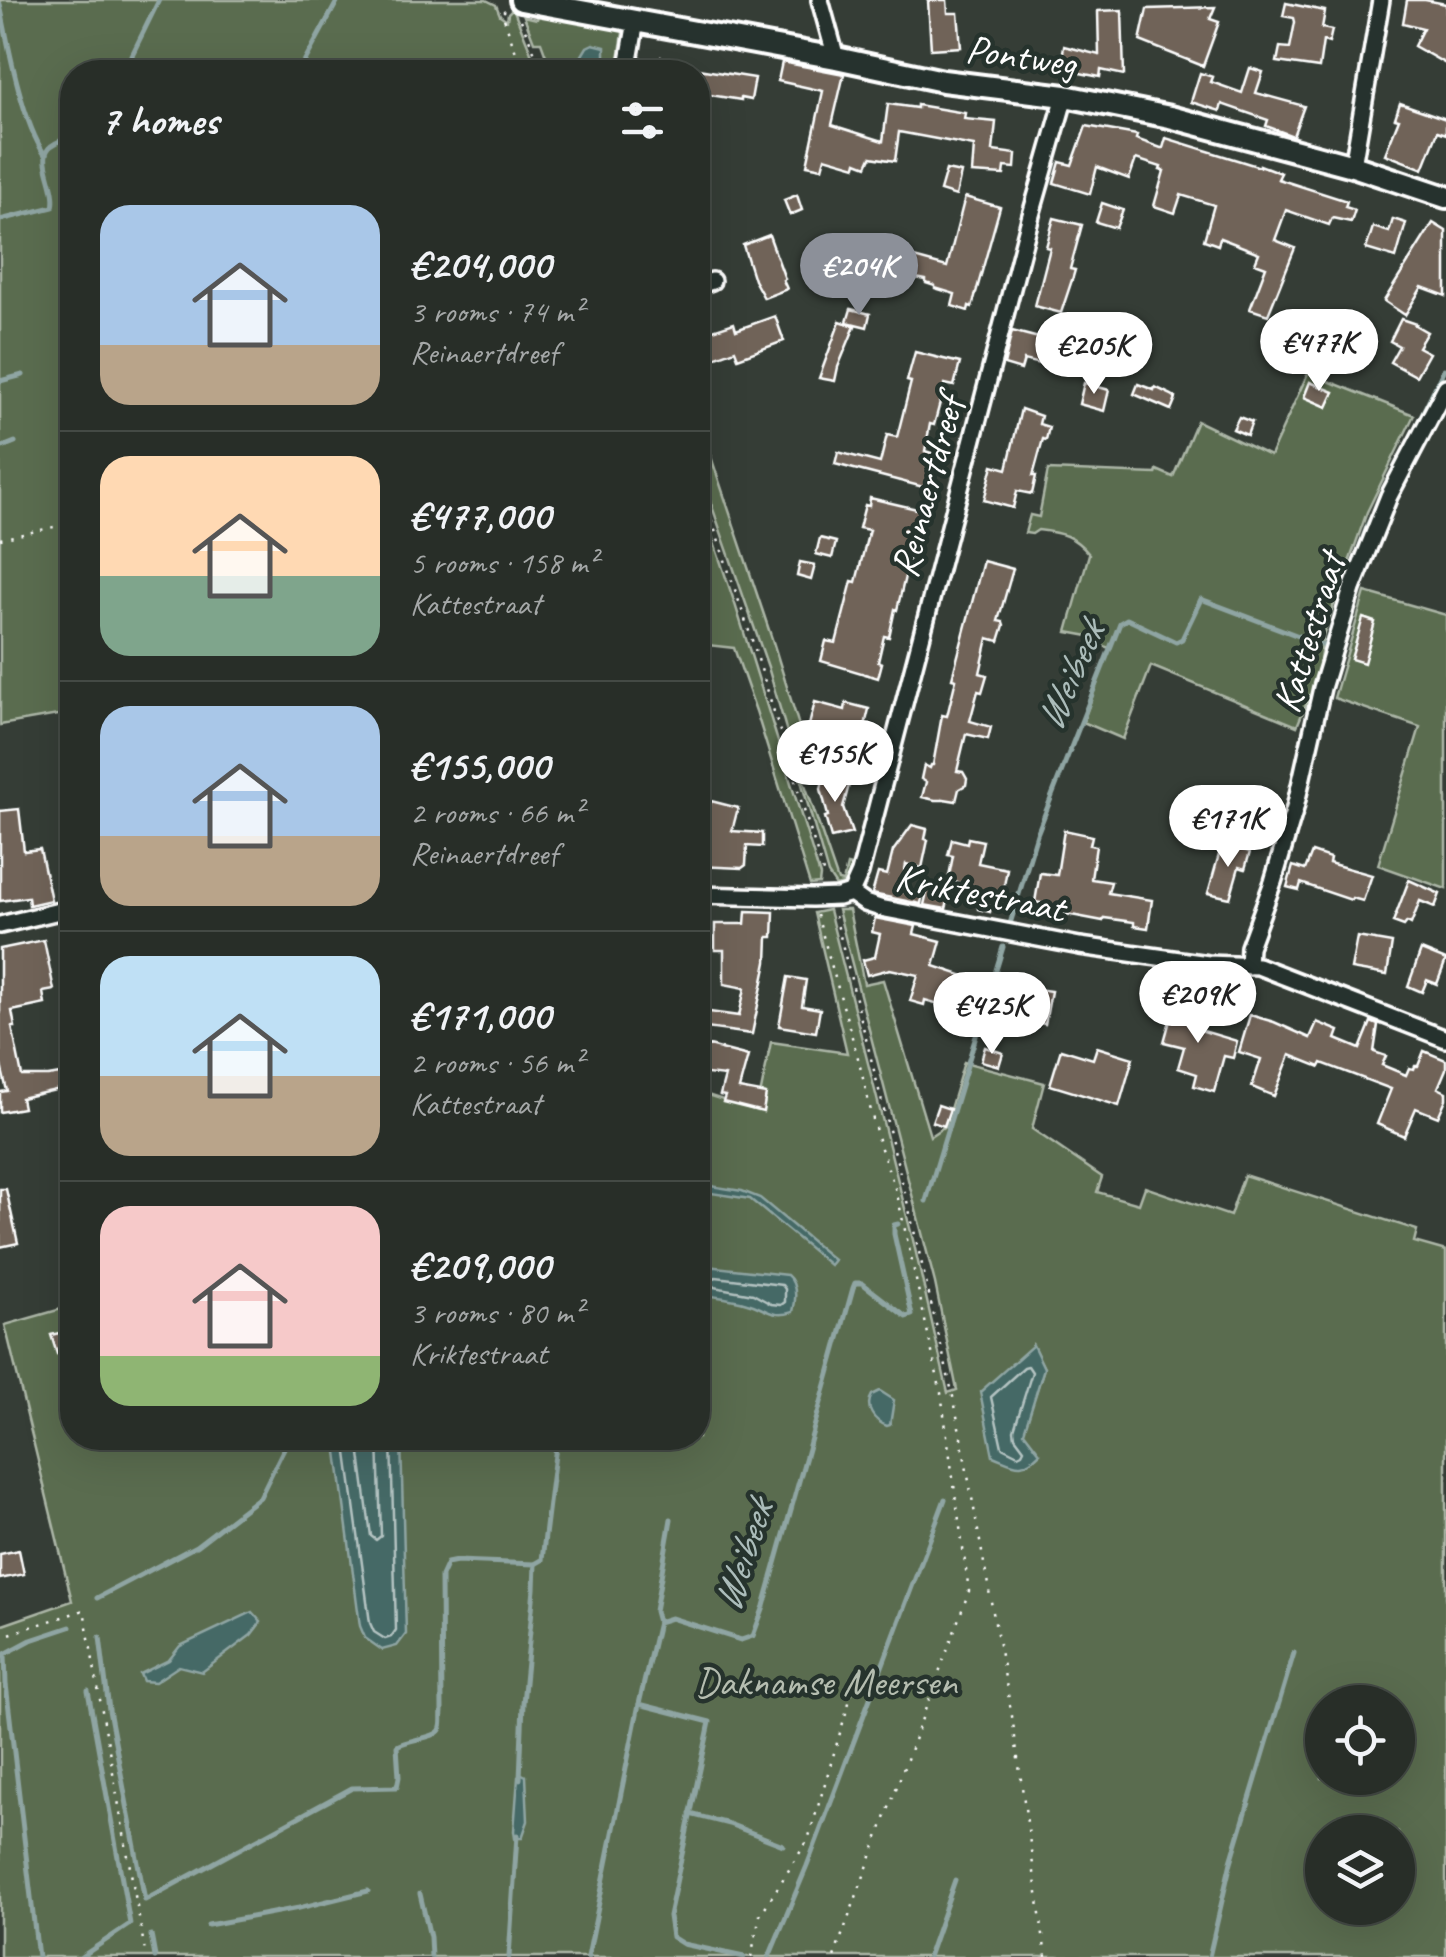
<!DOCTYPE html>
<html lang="en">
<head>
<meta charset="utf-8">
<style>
  :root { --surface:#282e28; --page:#343a34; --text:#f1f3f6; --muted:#a5a8a8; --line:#444a45; --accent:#8c9099 }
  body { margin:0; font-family:Caveat,sans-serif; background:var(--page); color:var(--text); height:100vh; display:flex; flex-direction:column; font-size:38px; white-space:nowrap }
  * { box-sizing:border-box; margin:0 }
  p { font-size:32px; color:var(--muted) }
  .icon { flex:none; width:55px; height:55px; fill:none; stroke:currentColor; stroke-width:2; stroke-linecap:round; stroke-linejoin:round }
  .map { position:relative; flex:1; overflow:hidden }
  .drawer { position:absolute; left:60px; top:60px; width:650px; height:1390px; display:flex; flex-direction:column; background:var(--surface); border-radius:40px; box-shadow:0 10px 40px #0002,0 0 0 2px var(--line) }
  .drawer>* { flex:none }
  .controls { position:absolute; left:1305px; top:1685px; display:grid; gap:20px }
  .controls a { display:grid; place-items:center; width:110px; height:110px; border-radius:50%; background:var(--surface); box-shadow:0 10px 40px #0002,0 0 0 2px var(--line); font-size:50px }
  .price { position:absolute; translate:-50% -85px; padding:0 22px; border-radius:35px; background:#fff; color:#222; font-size:32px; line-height:65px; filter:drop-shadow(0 2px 5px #0008) }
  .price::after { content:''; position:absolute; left:50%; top:60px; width:30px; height:22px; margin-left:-15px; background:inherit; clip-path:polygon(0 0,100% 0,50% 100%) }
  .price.selected { background:var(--accent); color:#fff }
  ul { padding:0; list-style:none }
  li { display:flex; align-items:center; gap:30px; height:250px; padding:0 40px }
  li+li { border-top:2px solid var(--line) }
  li span { display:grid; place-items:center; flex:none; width:280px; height:200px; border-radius:30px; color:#555 }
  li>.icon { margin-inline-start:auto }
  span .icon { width:120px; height:120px; fill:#fffc; stroke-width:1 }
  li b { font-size:42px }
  h2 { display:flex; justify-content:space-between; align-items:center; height:120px; padding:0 40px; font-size:42px }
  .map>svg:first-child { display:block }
  .green { fill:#5a6c4f; stroke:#acb6a7; stroke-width:2.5; fill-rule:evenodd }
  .water { fill:#446966; stroke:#8fa5a3; stroke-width:2.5 }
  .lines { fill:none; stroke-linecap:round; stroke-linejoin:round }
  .shore { stroke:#b4c3c2; stroke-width:2.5 }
  .stream { stroke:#8fa5a3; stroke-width:5 }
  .building { fill:#6f6459; stroke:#fff; stroke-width:2.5 }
  .street-casing { stroke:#fff; stroke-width:22 }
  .secondary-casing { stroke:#fff; stroke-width:28 }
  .path { stroke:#fff; stroke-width:2.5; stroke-dasharray:2.5 8; stroke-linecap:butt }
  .street { stroke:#26332d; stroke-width:15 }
  .secondary { stroke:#26332d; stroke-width:20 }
  .labels { text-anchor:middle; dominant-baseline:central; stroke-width:9; stroke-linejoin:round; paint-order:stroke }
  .street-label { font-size:40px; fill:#fff; stroke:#26332d }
  .park-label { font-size:40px; fill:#b5bdb0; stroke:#26332d }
  .water-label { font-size:42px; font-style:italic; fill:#abbcba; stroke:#26332d }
</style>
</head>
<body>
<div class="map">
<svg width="1446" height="1957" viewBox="0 0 1446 1957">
  <rect width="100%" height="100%" fill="#353d36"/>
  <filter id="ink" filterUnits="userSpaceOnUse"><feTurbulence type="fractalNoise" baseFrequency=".01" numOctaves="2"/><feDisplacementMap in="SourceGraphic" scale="20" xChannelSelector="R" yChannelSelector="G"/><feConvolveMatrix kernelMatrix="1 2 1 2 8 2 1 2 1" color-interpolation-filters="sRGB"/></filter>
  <g filter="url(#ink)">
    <g class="green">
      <path d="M0,0h486l10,5 4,10 7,5 1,-7 5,-5 26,64h-467v643h-14l-58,10z"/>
      <path d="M539,11l85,15 -7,46h-70l-3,-8 4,-3 -7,-19h-7l-10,-26 13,3z"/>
      <path d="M1308,373l106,42 -47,97 -44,123 -8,70 -8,-3 -10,24 -146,-60 -28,73 -40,-17 27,-74 -10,-3 -6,-8 -27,-5 22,-78c-16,-19 -27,-21 -51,-24l-6,4 -7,-1 5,-18 9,2 9,-47 108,4 1,-4 16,7 24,-56 73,35z"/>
      <path d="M698,418l76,227 38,123 -13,-1 39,114 5,1 4,-17 4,1 -4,17 -11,3 -8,-12 -60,-207 -70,-201z"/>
      <path d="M698,496l37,108 85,272 -1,8 -9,1 -54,-174 -22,-63 -36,-4z"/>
      <path d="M1365,592l81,23v274l-68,-24 42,-138 -86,-29z"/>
      <path d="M829,910l84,330 35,153 9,-3 -22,-107 -97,-373h11l15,74 19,-4 47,156 15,-10 19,-64 80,21 -12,46 70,48 -5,15 42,12 6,-17 85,29 14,-41 173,55 -3,12 32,9v706h-1446v-331l72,-25 -67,-276 67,-19v132h626v-346l59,19 14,-69 76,11 -33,-140zM1033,1346l11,22 -21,64zM1322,1702h76v76h-76zM1322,1832h76v76h-76z"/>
    </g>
    <g class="water">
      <path d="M593,44l12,3v14l3,11h-36l15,-25z"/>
      <path d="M698,1184l44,7 18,7 74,62 -4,5 -80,-66 -52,-8z"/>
      <path d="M698,1265l89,10c11,9 9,25 6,37 -22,7 -27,-4 -46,-9 -16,-5 -33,-6 -49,-9z"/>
      <path d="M1033,1345l11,23 -20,64 16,21c-19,19 -24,12 -47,3l-13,-64z"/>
      <path d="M880,1391l14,9 -4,25 -3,1c-13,-5 -23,-18 -15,-31z"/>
      <path d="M340,1438h61l5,196 -9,12 -15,4 -17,-12 -5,-12 -23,-174z"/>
      <path d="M252,1612l9,10 -10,13 -49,37 -23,-6 -24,16 -12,-1 -3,-7 29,-14 11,-14z"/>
      <path d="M522,1774l4,2 2,45 -6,17h-7l-1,-7 4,-54z"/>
    </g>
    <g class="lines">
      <g class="shore">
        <path d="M716,1277l66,8 3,4v13l-4,3 -10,-1 -18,-10 -39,-7 -3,-6z"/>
        <path d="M1028,1366l4,6 -18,58 1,7 9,12 -2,4 -4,2 -16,-8 -11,-50 33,-30z"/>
        <path d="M349,1438l-2,15 23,170 4,9 11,7 6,-2 5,-7 -5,-192"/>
        <path d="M362,1438l-2,16 11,82 5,4 5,-4 -3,-98"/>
      </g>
      <g class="stream">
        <path d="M0,4c8,41 22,118 45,151"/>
        <path d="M303,65l26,7"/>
        <path d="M135,72l-3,-17 27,-55"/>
        <path d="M299,72l39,-72"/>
        <path d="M0,220l53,-13c5,-19 -15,-47 -4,-59 5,-6 16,-9 23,-12"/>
        <path d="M0,381l23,-6"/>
        <path d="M0,448l15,-6"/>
        <path d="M1399,461l45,-92"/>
        <path d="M1353,566l15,-42 11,-22"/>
        <path d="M1010,924l27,-90 83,-211 7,-4 49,23 6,-3 19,-40 124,47 13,-37"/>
        <path d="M926,1201l77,-254"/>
        <path d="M97,1598l99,-52 64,-49 29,-59"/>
        <path d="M658,1622l-3,-11 16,-92"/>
        <path d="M100,1637l9,73 36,190 207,-112 45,-1 2,-10 -2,-31c11,-7 39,-8 43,-16 3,-5 1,-12 2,-18l-1,-136 6,-13 10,-2 78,3 7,-4 15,-122"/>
        <path d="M639,1704l71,18 -41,194 3,21 11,7 61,13"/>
        <path d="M520,1779l3,-76 11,-114 1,-25"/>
        <path d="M690,1814l39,10 54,21"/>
        <path d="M420,1894l10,43 1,20"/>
        <path d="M208,1925l91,-17 69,-17"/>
        <path d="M151,1935l4,22"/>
        <path d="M38,1957l-32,-273 -1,-30 26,-14 39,-13"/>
        <path d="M81,1957l49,-33 -42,-233"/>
        <path d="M509,1957l8,-122"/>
        <path d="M588,1957l51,-253 19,-82 13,-4 70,22 12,-4 11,-30 89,-318 2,-5h7l44,34 6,-2 -18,-81v-9l4,-1"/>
        <path d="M769,1957l38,-91 138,-367"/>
        <path d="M928,1957l27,-77"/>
        <path d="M1209,1957l22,-95 63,-209"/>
      </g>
    </g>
    <g class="building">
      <path d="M940,0h7l1,13h10l3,34 -30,2 -3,-48z"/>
      <path d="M1407,0h18l21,4v60l-32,-18 9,-18 -20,-5z"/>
      <path d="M1286,3l39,8 -3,17 10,2 -3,13 -6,-2 -4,27 -42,-6 3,-15 10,1 5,-26 -1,-4 -11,-2z"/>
      <path d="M1215,7l-5,12 9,3 -16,44 -63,-25 7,-32z"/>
      <path d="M1122,10l2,65 -23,-5 -1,7 -40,-8 4,-23 35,9 -1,-44z"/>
      <path d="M661,57l21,4 -2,11h-22z"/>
      <path d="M782,62l62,12 -12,51 51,16 5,-37 29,4v-3l48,8 -1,6 32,3 -3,29 23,3 -1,14 -10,-1 -1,8 -32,-2 2,-27 -75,-14 -4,29 -24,-4 -4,9 -10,-4 -1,4 -31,-9 -3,11 -15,-3 16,-74 -45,-10z"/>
      <path d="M1250,68l13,4 -7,21 48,13 -11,30 -27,-10 2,-6 -46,-16 -2,7 -29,-9 9,-29 13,4 -2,5 31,11z"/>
      <path d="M698,69l57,9 -4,22 -10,-2v2l-43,-7z"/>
      <path d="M1400,103l46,16v15l-8,-3 -15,38 -38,-15 14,-35 -4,-1z"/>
      <path d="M1086,126l51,9 -1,4 25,9h2l3,-10 94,29v-2l21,8 -3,6 69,22 -2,6 10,3 -4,12 -19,-4 -3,7 -43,-15 -11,30 20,8 -27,67 -18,-6 16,-42 -11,-4 4,-10 -39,-15 -2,7 -14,-5 10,-35 -33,-10 -6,18 -21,-7 10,-35 -4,-1 1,-3 -25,-8 -7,20 -32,-12 -7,27 -36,-11 6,-21 12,3z"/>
      <path d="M946,170l15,3 -5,23 -16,-5z"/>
      <path d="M797,195l5,15 -12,5 -6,-15z"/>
      <path d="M965,197l35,10 -28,100 -3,-1 -1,5 -16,-5 3,-12 -20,-6v-2l-9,-3v-3l-54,-11 5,-21 70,19z"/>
      <path d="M1102,203l21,7 -7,18 -20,-6z"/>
      <path d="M1054,218l28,7 -12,44 5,1 -2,7 -12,36 -26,-7 15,-58 -4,-1z"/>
      <path d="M1393,219l13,4 -10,35 -30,-9 7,-22 16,5z"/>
      <path d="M1433,223l13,8v65l-24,-9 -17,28 -21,-14z"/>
      <path d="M769,235l16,44 -2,1 4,9 -23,9 -10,-18 -11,-35z"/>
      <path d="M843,256l7,17 -12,4 -7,-17z"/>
      <path d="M851,309l19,5 -3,13 -20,-5z"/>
      <path d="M775,316l9,25 -46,17 -3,-8 -37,14v-29l36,-12 2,7z"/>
      <path d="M1401,319l15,5 -1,1 12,7 -9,15 11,6 -13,23 -26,-14 9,-16 -9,-5z"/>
      <path d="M840,321l15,5 -17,41 -3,14 -16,-3z"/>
      <path d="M1012,331l42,11 -6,24 -24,-6 -3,10 -17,-5z"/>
      <path d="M915,352l45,11 -6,23 -9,-2 -11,41 -4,-1 -5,27 10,3 -8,34 -92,-24 3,-12 42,11 7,-28 10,2 14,-55 -4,-1z"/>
      <path d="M1310,382l24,10 -7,15 -23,-10z"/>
      <path d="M1084,383l25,7 -5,21 -25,-7z"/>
      <path d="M1138,384l16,6 1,-3 17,8 4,3 -5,12 -37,-16z"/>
      <path d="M1021,409l20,7 -2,8 10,3 -3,13 -3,-1 -10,37h3l-4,18 -15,-3 -4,17 -29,-8 9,-35 14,4z"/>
      <path d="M1239,417l13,5 -5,13 -14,-6z"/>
      <path d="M870,498l51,12 -24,100 -2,-1 -6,28 -5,-1 -6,26 4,1 -4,15 -57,-17 5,-20 10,2 16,-62 4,1 13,-52 -10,-2 6,-23 4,1z"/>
      <path d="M820,538l16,4 -4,16 -16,-4z"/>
      <path d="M983,561l30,8 -15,52 5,1 1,3 -5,16 -11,-3 -8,35 7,2 -5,17 -4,-1 -8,30 21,6 -3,12 -22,-5 -9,37 6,1 4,7 -1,6 -7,4 -3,12 -12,-2v1h-9l-13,-3 4,-15 -5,-3 3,-14 6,3 1,-3h2l9,-50 5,1 9,-37 -4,-1z"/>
      <path d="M800,562l15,3 -4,15 -14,-4z"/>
      <path d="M1363,618l12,4 -11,41 -13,-4z"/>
      <path d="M815,702l30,8 1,-7 23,6 -10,42 -23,-6 2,-8 -30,-8z"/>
      <path d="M825,771l15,4 -2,8 11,2 -6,22 9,26 -21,5 -6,-21 3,-1 -7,-27z"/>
      <path d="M711,801l27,7 -6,23 30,2v14l-15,-1 -1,19 -4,3 -44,-2v-17z"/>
      <path d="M19,809l5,42 16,-2 11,51 -22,5 -1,-8 -28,4v-90z"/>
      <path d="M912,825l15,4 -2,10 3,1 -6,28 -16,-4 -5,27 21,6 -1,7 -49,-10 6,-21 9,2 6,-24z"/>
      <path d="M1064,830l28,6 -2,9 6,1 -5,33 20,3 -3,11 44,7 -4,28 -14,-2v-4l-30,-4 -1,3 -53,-10 1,-6 -16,-3 5,-29 17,2z"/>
      <path d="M968,838l15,3 -5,22 29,6 -6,34 -9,-2 -2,11 -12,-3v-4l-4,-1 3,-17 -29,-6 5,-25 -5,-1 4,-16 15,4z"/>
      <path d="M1222,844l28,8 -5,17 -6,-2 -9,31 -22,-5z"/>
      <path d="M1312,852l18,6 -1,5 43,12 -9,26 -11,-3 -1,2 -50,-17 -2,7 -12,-3 6,-21 12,4z"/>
      <path d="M1409,880l31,14 -5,13 -15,-6 -9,23 -4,-2 -3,4 -11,-4z"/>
      <path d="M928,888l22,5 -4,16 -22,-4z"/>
      <path d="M746,911l28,1 -1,25h-5l-1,25 -15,72 -54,-7v-14l4,1v-3l37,5 6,-28 -21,-4v-34h-9v-26h30z"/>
      <path d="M875,918l41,8 -2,8 27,7 -7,25 45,15 -7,26h-3l-1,5 -43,-12 -1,5 -14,-4 8,-26 -28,-6 -23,6 -4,-15 12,-3 5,-23 -8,-2z"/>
      <path d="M1357,937l35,6 -5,32 -36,-6z"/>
      <path d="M44,940l10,50 -11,2 2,12 -33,7 3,16h-3l10,49h26l24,-4v47l-6,1 -6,-31 -39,9 2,10 -23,4v-20l7,-1 -7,-30v-112z"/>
      <path d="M1421,950l25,10 -9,24 -10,-4 -5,12 -14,-6z"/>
      <path d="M788,977l18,3 -4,26 18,3 -4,23 -37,-6z"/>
      <path d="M1012,982l11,5 28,4 -6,33 -38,-7z"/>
      <path d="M1176,999l24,6 -7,23 44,13 -4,17 -9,-2 -10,36 -20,-6 3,-12 -19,-6 6,-21 -20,-5z"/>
      <path d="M1250,1015l24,7 36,16 7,-16 22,9 -3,8 24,10 11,-27 7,3 -4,27 12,4 -4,9 24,10 3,-7 5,1 1,-3h3l6,-15 22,9v9l-8,19 8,4v7l-8,18 -22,-9 -12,28 -27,-12 14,-35 -69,-26 -2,4 -30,-12 -16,41 -22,-9 9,-28 -22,-7z"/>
      <path d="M698,1043l50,13 -9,33 27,5 -3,18 -40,-10 2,-6 -5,-1 5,-19 -27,-3z"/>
      <path d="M985,1047l18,6 -4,13 -18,-5z"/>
      <path d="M1097,1047l36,11 -14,48 -69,-21 11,-36 32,10z"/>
      <path d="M938,1105l12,4 -6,17 -12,-4z"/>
      <path d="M0,1189h6l12,54 -18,4z"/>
      <path d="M72,1330v21l-15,3 -6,-19z"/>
      <path d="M19,1550l5,24 -24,5v-25z"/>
    </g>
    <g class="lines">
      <defs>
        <g id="street">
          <path d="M820,0l16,58"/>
          <path d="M627,72l9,-51"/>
          <path d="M1353,166l28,-166"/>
          <path d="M698,286l14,-5"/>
          <path d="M851,893l9,-20 171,-658 34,-119"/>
          <path d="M851,893l14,10 15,5 200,38 128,18 50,2 188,73"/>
          <path d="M698,895l114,3 26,-1 13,-4"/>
          <path d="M0,925l72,-17"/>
          <path d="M1248,966l1,-19 24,-65 22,-74 27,-120 30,-99 37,-93 57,-109"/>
        </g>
        <path id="secondary" d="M521,0l315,58 107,23 122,15 105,21 183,49 93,31"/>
      </defs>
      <use href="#street" class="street-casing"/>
      <use href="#secondary" class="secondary-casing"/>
      <g class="path">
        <path d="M505,10l-3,3 21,59"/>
        <path d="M521,20l22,52"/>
        <path d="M698,480l56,166 71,233"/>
        <path d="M0,539l72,-16"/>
        <path d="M817,915l41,143 20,82 19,54 44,199 28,198 -135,366"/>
        <path d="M835,916l73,289 47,200 57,311 34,241"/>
        <path d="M0,1637l84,-27 62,347"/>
        <path d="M751,1957l9,-42 48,-75 49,-164"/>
      </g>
      <use href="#street" class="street"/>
      <use href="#secondary" class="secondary"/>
    </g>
  </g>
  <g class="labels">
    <g class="street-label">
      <text transform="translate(1021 56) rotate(8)">Pontweg</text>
      <text transform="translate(927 487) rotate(-75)">Reinaertdreef</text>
      <text transform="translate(1309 633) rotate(-73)">Kattestraat</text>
      <text transform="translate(980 893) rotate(11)">Kriktestraat</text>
    </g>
    <g class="park-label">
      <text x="826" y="1682">Daknamse Meersen</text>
    </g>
    <g class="water-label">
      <text transform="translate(1070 676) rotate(-66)">Weibeek</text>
      <text transform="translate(743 1556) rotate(-72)">Weibeek</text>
    </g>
  </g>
</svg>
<div class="controls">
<a><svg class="icon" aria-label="locate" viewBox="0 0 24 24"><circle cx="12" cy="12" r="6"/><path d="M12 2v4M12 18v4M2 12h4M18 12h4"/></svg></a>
<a><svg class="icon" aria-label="layers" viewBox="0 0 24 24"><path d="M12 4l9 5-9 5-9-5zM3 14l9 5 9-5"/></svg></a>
</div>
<b class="price selected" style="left:859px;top:318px">€204K</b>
<b class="price" style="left:1319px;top:394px">€477K</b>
<b class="price" style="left:1094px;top:397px">€205K</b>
<b class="price" style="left:835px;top:805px">€155K</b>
<b class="price" style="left:1228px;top:870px">€171K</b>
<b class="price" style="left:1198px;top:1046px">€209K</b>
<b class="price" style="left:992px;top:1057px">€425K</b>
<section class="drawer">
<h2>7 homes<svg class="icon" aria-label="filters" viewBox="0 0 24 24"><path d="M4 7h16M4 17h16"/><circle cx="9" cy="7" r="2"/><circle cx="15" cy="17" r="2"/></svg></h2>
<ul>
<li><span style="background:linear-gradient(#a9c7e8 70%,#b9a48a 0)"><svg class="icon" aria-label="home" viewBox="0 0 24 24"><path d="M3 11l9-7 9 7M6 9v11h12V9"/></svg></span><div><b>€204,000</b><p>3 rooms · 74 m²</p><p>Reinaertdreef</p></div></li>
<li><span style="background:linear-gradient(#ffd9b3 60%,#7fa58c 0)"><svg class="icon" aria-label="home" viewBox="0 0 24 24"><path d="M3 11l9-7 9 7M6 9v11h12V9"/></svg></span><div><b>€477,000</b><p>5 rooms · 158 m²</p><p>Kattestraat</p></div></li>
<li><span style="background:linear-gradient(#a9c7e8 65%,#b9a48a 0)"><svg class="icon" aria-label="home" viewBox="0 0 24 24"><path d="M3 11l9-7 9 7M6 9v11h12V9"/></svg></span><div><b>€155,000</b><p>2 rooms · 66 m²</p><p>Reinaertdreef</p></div></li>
<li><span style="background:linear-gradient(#bfe0f5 60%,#b9a48a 0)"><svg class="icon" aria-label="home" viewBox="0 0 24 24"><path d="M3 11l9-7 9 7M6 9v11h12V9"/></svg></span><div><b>€171,000</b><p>2 rooms · 56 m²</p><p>Kattestraat</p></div></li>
<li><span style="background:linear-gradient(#f6c9c9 75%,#8fb573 0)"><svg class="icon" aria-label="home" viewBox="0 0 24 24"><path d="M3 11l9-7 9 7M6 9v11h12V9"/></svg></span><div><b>€209,000</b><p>3 rooms · 80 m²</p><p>Kriktestraat</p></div></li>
</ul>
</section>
</div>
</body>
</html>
